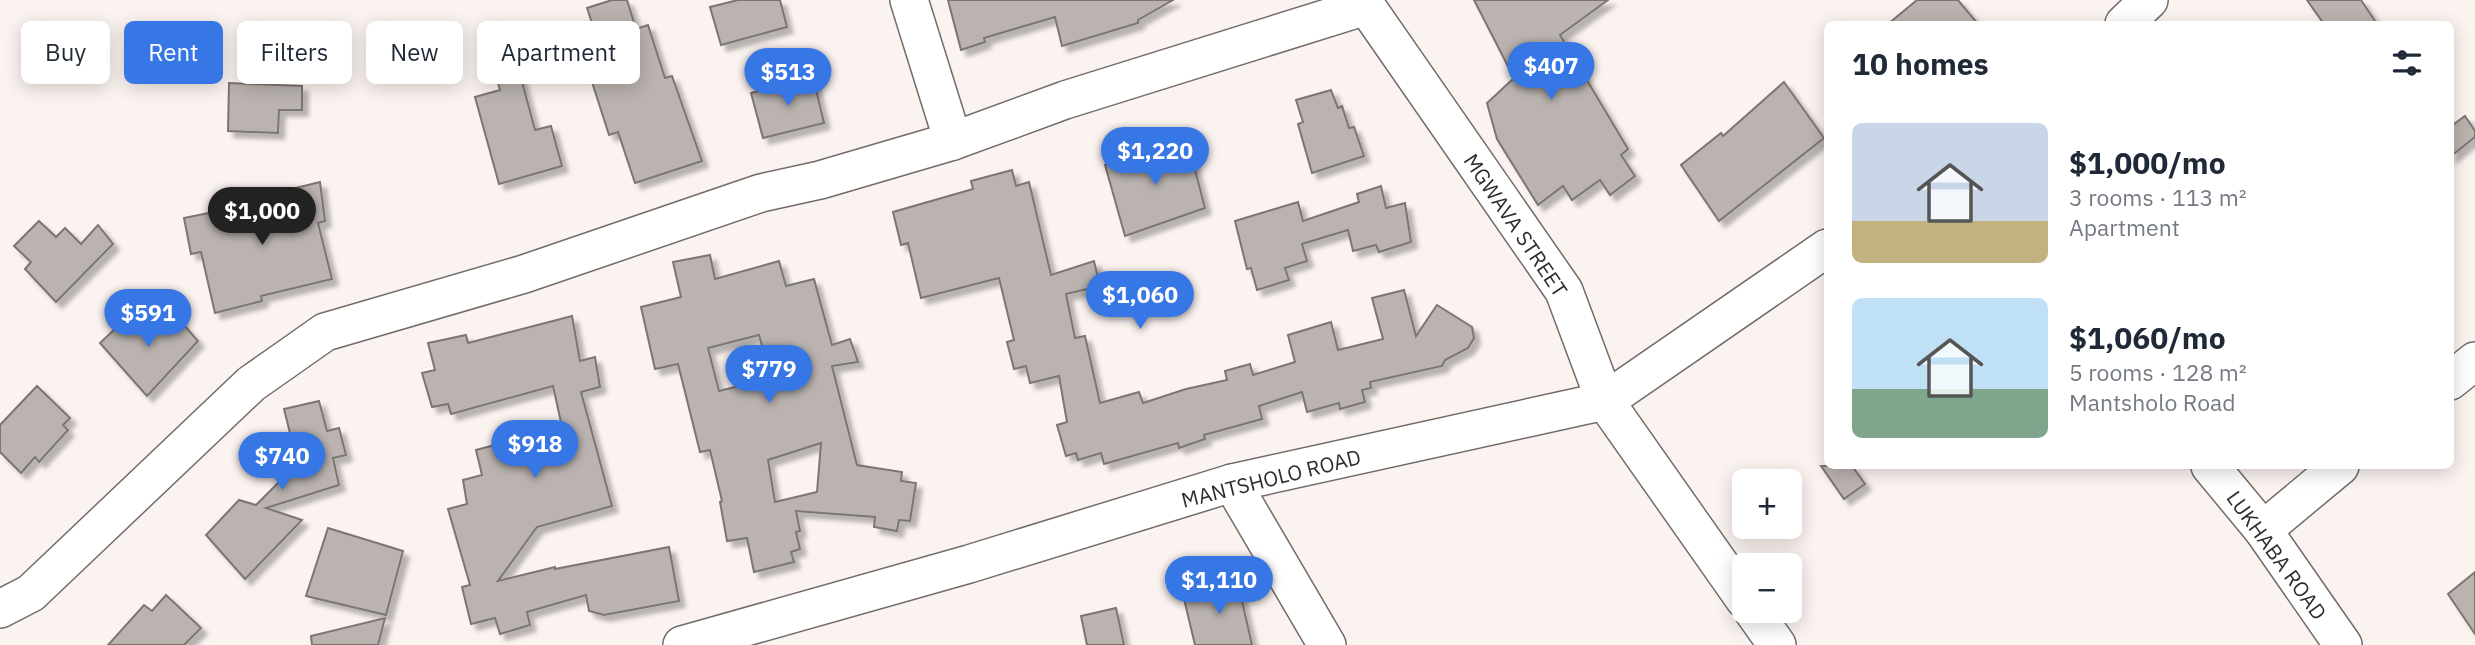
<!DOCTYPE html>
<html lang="en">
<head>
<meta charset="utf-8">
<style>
  :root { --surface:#fff; --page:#f2f2f3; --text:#1f2937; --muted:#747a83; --accent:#3777e5 }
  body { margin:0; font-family:"IBM Plex Sans",sans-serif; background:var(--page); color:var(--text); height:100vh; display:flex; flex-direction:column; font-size:26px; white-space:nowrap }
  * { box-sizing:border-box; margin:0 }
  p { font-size:23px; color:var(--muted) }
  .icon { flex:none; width:38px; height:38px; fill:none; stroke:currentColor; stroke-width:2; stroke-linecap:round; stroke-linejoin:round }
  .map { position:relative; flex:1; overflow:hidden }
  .panel { position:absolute; left:1824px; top:21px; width:630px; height:448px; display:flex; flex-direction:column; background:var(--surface); border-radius:10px; box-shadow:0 4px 18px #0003 }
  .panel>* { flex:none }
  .top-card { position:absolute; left:21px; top:21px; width:665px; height:63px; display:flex; gap:14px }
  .tools { position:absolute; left:1732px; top:469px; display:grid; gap:14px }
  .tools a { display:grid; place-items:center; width:70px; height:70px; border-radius:10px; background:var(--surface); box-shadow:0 4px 18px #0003; font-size:35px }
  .price { position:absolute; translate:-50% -60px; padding:0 16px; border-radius:24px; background:var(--accent); color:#fff; font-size:23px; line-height:46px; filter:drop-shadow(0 2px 4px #0008) }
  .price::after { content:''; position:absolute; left:50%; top:42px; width:21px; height:16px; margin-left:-10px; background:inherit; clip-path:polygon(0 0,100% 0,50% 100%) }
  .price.selected { background:#222; color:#fff }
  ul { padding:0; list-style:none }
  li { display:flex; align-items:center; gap:21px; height:175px; padding:0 28px }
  li span { display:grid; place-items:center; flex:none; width:196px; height:140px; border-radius:10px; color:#555 }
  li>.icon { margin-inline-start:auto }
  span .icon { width:84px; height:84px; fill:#fffc; stroke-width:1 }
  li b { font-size:30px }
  h2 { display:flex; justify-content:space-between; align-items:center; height:84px; padding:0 28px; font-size:30px }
  .tag { padding:0 24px; border-radius:10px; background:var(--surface); box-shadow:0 4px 18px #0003; font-size:24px; line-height:63px }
  .tag.selected { background:var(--accent); color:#fff }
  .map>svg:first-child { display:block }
  .building { fill:#bab3af; stroke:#7c7673; stroke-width:2; fill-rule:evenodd; filter:url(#shadow) }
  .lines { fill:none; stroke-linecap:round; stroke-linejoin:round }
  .minor-casing { stroke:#726c68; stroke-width:40 }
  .minor { stroke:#fff; stroke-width:37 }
  .labels { text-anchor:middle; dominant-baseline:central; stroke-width:5; stroke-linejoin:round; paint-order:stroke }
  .street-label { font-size:21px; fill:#302d2b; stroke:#fff }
</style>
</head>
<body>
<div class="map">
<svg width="2475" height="645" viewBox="0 0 2475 645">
  <defs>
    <filter id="shadow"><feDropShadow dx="6" dy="6" stdDeviation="2" flood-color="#0004"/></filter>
  </defs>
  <rect width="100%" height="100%" fill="#fbf3f0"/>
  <g class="building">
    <path d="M612,0h15l9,29 12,-4 17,53 7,-2 30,85 -67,22 -17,-51 -9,3 -32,-100 17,-6 -7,-21z"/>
    <path d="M738,0h42l7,27 -66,18 -11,-38z"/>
    <path d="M948,0h225l-35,20v3l-76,23 -7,-29 -71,21 1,4 -24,8z"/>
    <path d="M1474,0h134l-48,35 68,114 -7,6 14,21 -25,19 -10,-15 -28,20 -9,-14 -25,19 -41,-66 -10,-36 27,-25z"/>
    <path d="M1917,0h41l20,24h-90z"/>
    <path d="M2307,0h54l16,24h-53z"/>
    <path d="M517,63l18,67 16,-4 11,40 -63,18 -24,-87 25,-7 -6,-20z"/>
    <path d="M813,77l11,46 -61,15 -12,-45z"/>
    <path d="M1784,82l40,56 -105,83 -38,-56 40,-32 2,3z"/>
    <path d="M229,83l73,3v24h-23l-1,23 -50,-2z"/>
    <path d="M1331,90l7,18 4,-2 7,22 5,-1 10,29 -52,17 -14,-49 5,-2 -7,-22z"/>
    <path d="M2465,116l10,15v6l-25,20v-30z"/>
    <path d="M1187,139l18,69 -80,28 -20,-71z"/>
    <path d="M1012,170l4,16 13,-4 22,93 43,-14 6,25 -34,8 9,44 10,-2 15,67 39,-11 4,11 43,-14 41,-9 -2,-9 25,-7 3,11 42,-13 -7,-27 43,-13 7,28 45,-11 -11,-41 32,-8 12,46 21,-31 35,22 2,11 -6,10 -23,12 -3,6 -72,16 1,6 -9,2 3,12 -25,7 -1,-6 -32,9 -5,-20 -43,14 3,13 -58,16 1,4 -26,9 -1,-5 -74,21 -3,-11 -23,7 -2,-7 -10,3 -9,-31 10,-3 -8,-46 -29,7 -4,-17 -12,3 -7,-27 7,-2 -15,-62 -78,20 -13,-55 -7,2 -8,-33 80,-23 -2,-8z"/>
    <path d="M320,182l5,39 -7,2 14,56 -71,17 1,5 -47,12 -14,-61 -10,2 -7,-36 64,-13 -1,-5z"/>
    <path d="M1381,186l5,22 19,-5 6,39 -32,10 -3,-7 -23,6 -5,-21 -46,14 5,17 -22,7 4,12 -32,10 -6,-22 -4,1 -12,-48 63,-19 5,19 56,-19 -2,-8z"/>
    <path d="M39,221l17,16 9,-9 16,16 17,-19 15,19 -57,58 -31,-33 6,-7 -17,-16z"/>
    <path d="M710,255l5,24 64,-18 7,25 28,-7 18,66 18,-6 8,23 -26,4 25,99 45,7 -1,9 15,2 -6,38 -11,-1 -2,11 -23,-4 1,-10 -79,-6 4,20 -4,1 4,17 -9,3 3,10 -40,10 -7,-34 -20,3 -7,-39 2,-1 -12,-51 -10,2 -22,-88 -23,5 -14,-62 40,-10 -8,-35zM759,335l12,43 -52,13 -11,-43zM821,443l-4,49 -42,10 -7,-42z"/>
    <path d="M136,309l22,23 17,-17 23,26 -51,55 -47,-53z"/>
    <path d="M572,316l8,45 15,-4 5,30 -19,5 31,114 -75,21 -39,54 57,-14v2l114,-22 10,54 -75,14 -15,-4 -3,-16 -59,17 3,13 -30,9 -5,-16 -24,6 -9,-37 8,-2 -22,-76 19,-5 -4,-24 19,-5 -6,-25 86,-23 -9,-41 -102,28 -3,-10 -16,3 -10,-34 13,-3 -7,-27 38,-8 2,8z"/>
    <path d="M37,386l33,32 -7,7 5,5 -29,32 -4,-5 -14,16 -21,-21v-27z"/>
    <path d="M319,401l8,30 12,-3 7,27 -13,3 6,27 -73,23 36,12 -57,59 -39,-44 33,-35 17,5 36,-36 -6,-26 6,-2 -8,-32z"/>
    <path d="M1821,466h31l13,18 -21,15z"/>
    <path d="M328,528l75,23 -17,64 -80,-19z"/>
    <path d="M2475,572v62l-27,-40z"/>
    <path d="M1237,579l15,66h-57l-11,-46 24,-7 -1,-5z"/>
    <path d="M166,595l35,33 -17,17h-76l36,-40 8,6z"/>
    <path d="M1116,608l8,37h-37l-6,-29z"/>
    <path d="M385,618l-7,27h-66l-1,-9z"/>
  </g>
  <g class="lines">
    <defs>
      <g id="minor">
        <path d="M909,0l44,141"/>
        <path d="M1362,0l202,291 41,110 140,199"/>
        <path d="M2124,24l25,-24"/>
        <path d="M2450,381l25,-20"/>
        <path d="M2210,466l53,64 80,115"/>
        <path d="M1232,483l95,162"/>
        <path d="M2263,530l77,-64"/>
        <path d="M0,609l31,-16 220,-209 74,-52 199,-58 237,-81 59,-13 133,-39 112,-41 301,-94"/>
        <path d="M1753,611l24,34"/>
        <path d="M682,645l287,-81 263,-81 373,-82 222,-153"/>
      </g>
    </defs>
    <use href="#minor" class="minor-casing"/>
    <use href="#minor" class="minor"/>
  </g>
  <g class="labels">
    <g class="street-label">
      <text transform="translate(1516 225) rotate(56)">MGWAVA STREET</text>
      <text transform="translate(1271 478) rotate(-14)">MANTSHOLO ROAD</text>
      <text transform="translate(2277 555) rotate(54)">LUKHABA ROAD</text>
    </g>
  </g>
</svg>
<div class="tools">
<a>+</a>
<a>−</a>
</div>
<b class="price" style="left:1551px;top:102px">$407</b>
<b class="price" style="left:788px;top:108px">$513</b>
<b class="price" style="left:1155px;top:187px">$1,220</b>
<b class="price selected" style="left:262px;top:247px">$1,000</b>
<b class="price" style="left:1140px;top:331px">$1,060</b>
<b class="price" style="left:148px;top:349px">$591</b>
<b class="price" style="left:769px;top:405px">$779</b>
<b class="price" style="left:535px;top:480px">$918</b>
<b class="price" style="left:282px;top:492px">$740</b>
<b class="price" style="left:1219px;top:616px">$1,110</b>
<div class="top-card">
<a class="tag">Buy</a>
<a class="tag selected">Rent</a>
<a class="tag">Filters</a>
<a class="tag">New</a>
<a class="tag">Apartment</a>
</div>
<section class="panel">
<h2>10 homes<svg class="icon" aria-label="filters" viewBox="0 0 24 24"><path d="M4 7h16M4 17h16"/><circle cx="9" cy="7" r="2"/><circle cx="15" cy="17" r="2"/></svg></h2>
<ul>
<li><span style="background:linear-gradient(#c9d6e8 70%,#c2b280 0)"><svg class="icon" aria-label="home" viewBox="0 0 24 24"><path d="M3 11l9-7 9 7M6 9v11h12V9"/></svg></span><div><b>$1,000/mo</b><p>3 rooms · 113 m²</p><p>Apartment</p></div></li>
<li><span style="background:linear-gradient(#bfe0f5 65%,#7fa58c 0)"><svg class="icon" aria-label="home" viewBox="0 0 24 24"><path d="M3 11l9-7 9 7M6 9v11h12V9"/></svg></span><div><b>$1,060/mo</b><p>5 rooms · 128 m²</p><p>Mantsholo Road</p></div></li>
</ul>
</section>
</div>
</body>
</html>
